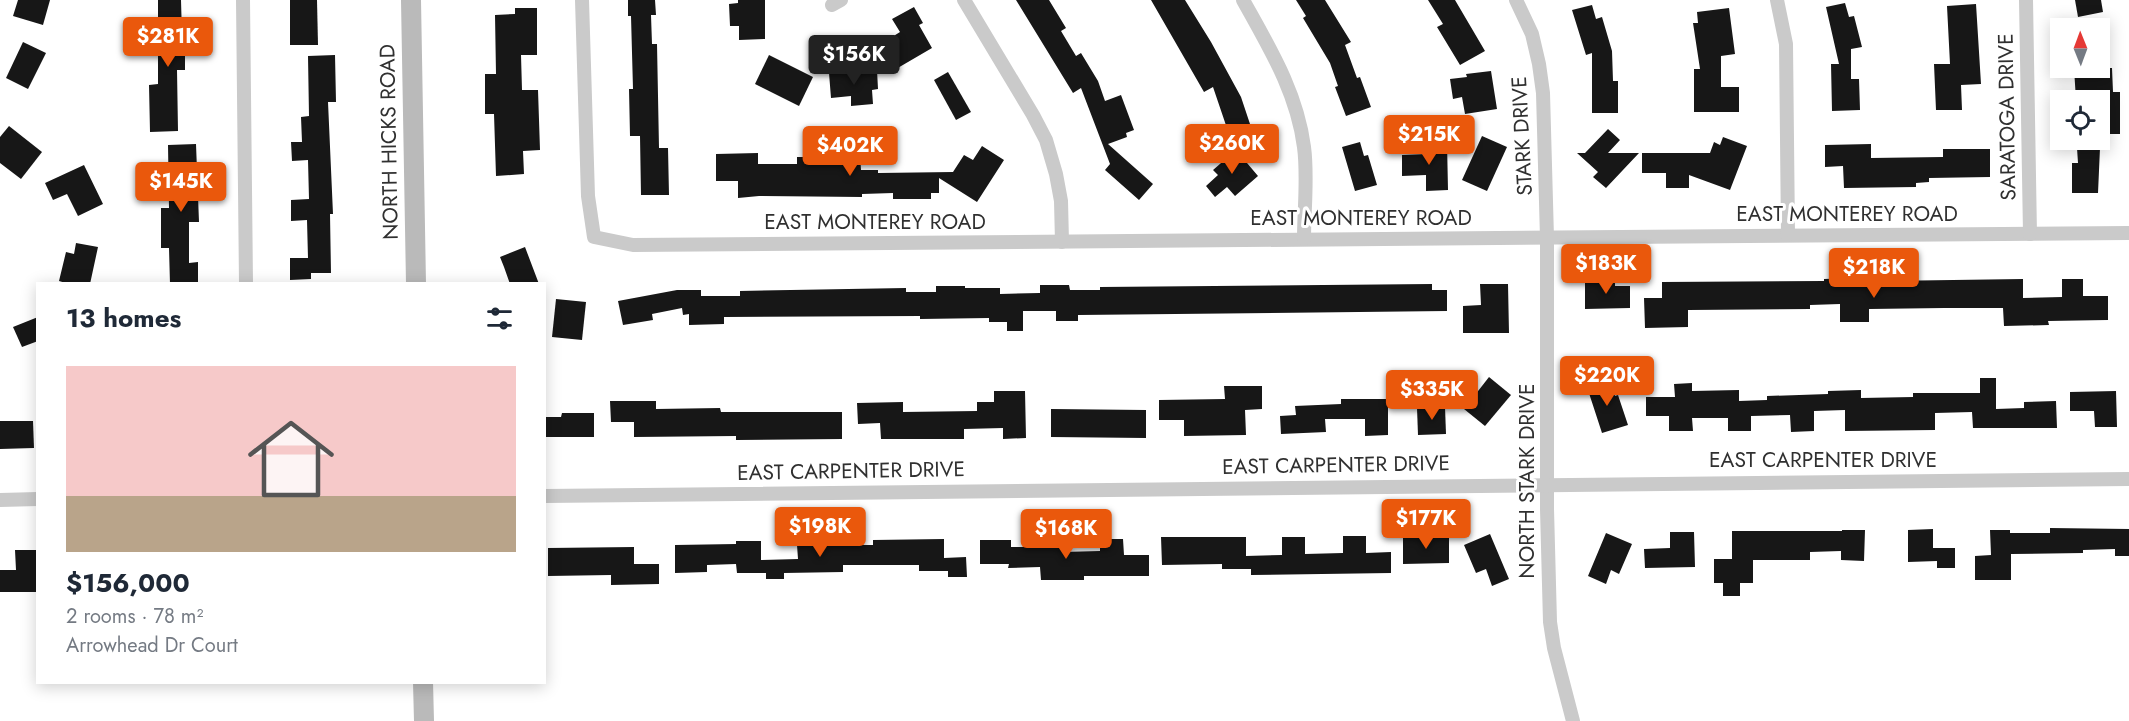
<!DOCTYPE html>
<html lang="en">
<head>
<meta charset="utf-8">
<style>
  :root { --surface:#fff; --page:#f2f2f3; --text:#1f2937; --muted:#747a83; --accent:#ea580c }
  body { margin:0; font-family:Jost,sans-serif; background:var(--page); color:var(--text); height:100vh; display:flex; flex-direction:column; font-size:22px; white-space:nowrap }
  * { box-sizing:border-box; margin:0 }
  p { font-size:20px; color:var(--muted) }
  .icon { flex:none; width:33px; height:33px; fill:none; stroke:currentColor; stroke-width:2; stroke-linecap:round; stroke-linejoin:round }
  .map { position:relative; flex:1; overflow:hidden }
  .panel { position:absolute; left:36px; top:282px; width:510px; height:402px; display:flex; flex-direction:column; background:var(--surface); border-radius:0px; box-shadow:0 3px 15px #0003 }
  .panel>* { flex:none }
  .needle { width:39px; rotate:359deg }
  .buttons { position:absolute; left:2050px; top:18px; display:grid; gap:12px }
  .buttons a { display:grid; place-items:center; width:60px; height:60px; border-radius:0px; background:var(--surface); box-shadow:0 3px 15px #0003; font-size:30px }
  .price { position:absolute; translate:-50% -51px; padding:0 14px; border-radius:6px; background:var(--accent); color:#fff; font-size:20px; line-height:39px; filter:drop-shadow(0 2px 3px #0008) }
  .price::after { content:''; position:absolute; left:50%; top:36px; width:18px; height:14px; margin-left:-9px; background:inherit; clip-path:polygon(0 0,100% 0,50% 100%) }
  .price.selected { background:#222; color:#fff }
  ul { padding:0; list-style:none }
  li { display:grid; align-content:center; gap:12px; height:318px; padding:0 30px }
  li span { display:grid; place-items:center; height:186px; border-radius:0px; color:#555 }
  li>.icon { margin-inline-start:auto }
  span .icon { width:108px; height:108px; fill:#fffc; stroke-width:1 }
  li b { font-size:26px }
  h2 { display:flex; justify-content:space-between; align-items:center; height:72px; padding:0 30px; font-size:26px }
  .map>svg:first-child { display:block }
  .building { fill:#171717 }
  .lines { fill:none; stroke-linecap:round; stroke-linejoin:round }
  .minor { stroke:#cacaca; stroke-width:14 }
  .secondary { stroke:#bababa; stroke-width:20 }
  .labels { text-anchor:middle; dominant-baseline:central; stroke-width:6; stroke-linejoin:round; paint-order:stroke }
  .street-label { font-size:21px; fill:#303030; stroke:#fff }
</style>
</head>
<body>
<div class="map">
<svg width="2129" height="721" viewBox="0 0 2129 721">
  <rect width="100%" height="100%" fill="#fff"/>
  <g class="building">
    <path d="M18,0h32l-7,25 -30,-9z"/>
    <path d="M158,0h23l1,35h3v35h-8l1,61 -28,1 -1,-47 9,-1z"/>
    <path d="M290,0h27l1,45h-28z"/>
    <path d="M628,0h27l1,15h-5l1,29h5l2,104h9l1,47h-28l-1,-59h-10l-1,-47h4l-2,-73h-3z"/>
    <path d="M738,0h27v39l-26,1v-14h-9l-1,-22 9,-1z"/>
    <path d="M1016,0h33l17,28 -5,3 15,25 5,-3 17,28 7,20 16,-6 13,35 -8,3 1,4 -19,7 45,40 -14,16 -34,-30 5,-6 -29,-76 -8,5z"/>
    <path d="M1151,0h34l26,42 30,55 13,39 -22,7 -19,-56 -9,5z"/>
    <path d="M1296,0h29l26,42 -6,3 12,33 3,-1 11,30 -25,9 -11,-29 3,-1 -8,-23 -27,-45 3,-2z"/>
    <path d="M1428,0h27l30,51 -25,14 -23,-38 6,-3z"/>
    <path d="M2075,0h26l2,12 -25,5z"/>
    <path d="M1845,3l4,14 5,-1 8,31 -11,2v30h8l1,31 -28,1 -1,-47h8l-13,-57z"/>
    <path d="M1976,4l5,80 -20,1 1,25h-26l-2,-46h16l-3,-58z"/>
    <path d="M1592,5l4,14 6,-2 10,34 1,30h5v32h-26v-60l-6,2 -14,-45z"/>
    <path d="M914,7l9,16 -4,2 13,23 -36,21 -15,-25 19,-12 -8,-13z"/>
    <path d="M515,8h22v47h-16l1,35h16l2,60 -17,1 1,23 -28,2 -2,-62h-9v-40h11l-1,-59 20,-1z"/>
    <path d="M1729,8l6,46 -14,2v31h18v25h-45v-43h6l-7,-46h5l-1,-11z"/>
    <path d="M23,42l23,11 -18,36 -22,-11z"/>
    <path d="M335,55l1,47h-8l5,112h-3l1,59h-20v6l-21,1v-22h18l-1,-38 -16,1v-21l18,-1 -1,-39 -16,1 -1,-19h11l-1,-25 8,-1 -1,-60z"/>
    <path d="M769,55l44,22 -14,29 -44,-22z"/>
    <path d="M2074,68h38l1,24h7v42h-20v-34h-24z"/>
    <path d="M877,70l1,19 -6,1 1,14 -22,2v-10l-20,2 -2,-25z"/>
    <path d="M1491,71l6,38 -32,5 -3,-17 -9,2 -3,-20 17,-2 -1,-3z"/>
    <path d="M948,72l23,40 -15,8 -22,-40z"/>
    <path d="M9,126l33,26 -21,27 -21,-16v-26z"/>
    <path d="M1608,129l12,11 -12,13h31l-33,35 -13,-11 5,-5 -21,-19h8z"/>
    <path d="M1482,136l25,11 -20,44 -25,-11z"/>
    <path d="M1723,137l24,9 -17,44 -41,-15v13h-23v-15h-24v-20h68l4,-11 6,3z"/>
    <path d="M1360,142l4,14 4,-1 9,30 -22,6 -13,-44z"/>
    <path d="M1428,142h19l1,48 -22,1v-16l-24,1v-21l26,-1z"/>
    <path d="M196,144l3,78h-10v41l9,-1v22h-28l-1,-36h-8v-40h8l-1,-63z"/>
    <path d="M1871,144v14l72,-1v-8h47v28l-61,1v4l-13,1v4l-72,1 -1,-22 -18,1v-22z"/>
    <path d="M982,146l22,14 -27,42 -38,-24v15h-8v6h-38v-6l-31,1v3l-103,-1 -21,2v-17h-22v-27l42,-1v11h39v-7h41v-2l22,-1 1,16h17v3l75,-1 11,-17 9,5z"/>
    <path d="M2077,148h23l-2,45h-26v-30h6z"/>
    <path d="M1236,150l22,26 -23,20 -8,-9 -12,10 -9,-11 12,-11 -5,-5z"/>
    <path d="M84,165l19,39 -25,12 -11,-22 -14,6 -8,-17z"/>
    <path d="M76,243l22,4 -8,37h-21l-10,-3 7,-29 8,2z"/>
    <path d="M525,247l14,37h-29l-6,-17 -4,-10z"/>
    <path d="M1854,278v7l29,-1v-3l140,-2v19l39,-1v-18h21v17h25v24l-60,1 1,4 -45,1 -1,-18h-59l-75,1v13h-29v-18l-30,1v4l-122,1v17l-43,1 -1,-30h18v-16l162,-1v-2z"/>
    <path d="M1585,280h30v6h15v22l-45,1z"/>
    <path d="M1432,284v6h15v21l-369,4v6h-22v-10h-33v20h-16v-9h-18v-4l-69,1v-3l-196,1v7l-35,1v-11l-6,1 -1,-7 -30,6 1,6 -30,5 -5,-24 59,-11h24v6h39v-5l166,-3v4h30v-6h29v2h35v6l40,-1v-8h29l1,5h30v-3z"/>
    <path d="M1480,284h28l1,49h-46v-27l18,-1z"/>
    <path d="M556,299l30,3 -4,38 -30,-3z"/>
    <path d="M38,317v24l-16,6 -9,-20z"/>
    <path d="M1489,377l22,18 -26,31 -21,-17z"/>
    <path d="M1980,378h16v31l28,-1v-6l32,-1 1,27h-84l-1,-16 -37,1v17l-90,1v-21l-31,1v20l-23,1 -1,-17 -39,1v15h-23v-13h-36l1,13h-24v-15h-23v-19h29l-1,-13 18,-1v8l47,-1v11l28,-1v-4l61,-2v-3l33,-1v8l52,-1v-4h67z"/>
    <path d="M1610,379l5,17 3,-1 10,30 -26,8 -15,-46z"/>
    <path d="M1224,386h38v23l-17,1 1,25 -62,1v-16h-25v-20l66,-1z"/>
    <path d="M994,391h31l1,47 -23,1v-11l-39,1v10h-83l-1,-16 -22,1 -1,-21 46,-1v10l74,-1v-9h17z"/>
    <path d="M2116,391l1,36h-22l-1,-16h-24v-19z"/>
    <path d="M1341,399h47v36l-23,1v-17h-40l1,13 -45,2 -1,-18 16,-1 -1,-9 46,-2z"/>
    <path d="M610,401h46v8l64,-1 1,4h121v27l-106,1v-4l-102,1v-15h-23z"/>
    <path d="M1445,407l1,27 -28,1 -1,-27z"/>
    <path d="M1051,409l95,1v28l-95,-1z"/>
    <path d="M562,413h32v24h-50v-20h17z"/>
    <path d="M0,421h33l1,27 -34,1z"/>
    <path d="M2050,528l79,1v27h-14v-7l-32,1v3l-72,1v26h-36v-24l16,-1 -1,-25h20v3h40z"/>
    <path d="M1933,529v19h22v20h-18v-7l-29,1v-32z"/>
    <path d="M1842,530h23l-1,31 -23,-1v-9l-31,1v8h-57v23h-13v13h-17v-13h-9v-24h18v-28h110z"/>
    <path d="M1670,532h24l1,35 -50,1 -1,-19 26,-1z"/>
    <path d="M1606,533l26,11 -13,30 -8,-4 -5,14 -18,-8z"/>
    <path d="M1490,534l19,45 -17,7 -6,-17 -10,4 -12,-28z"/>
    <path d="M1343,536h23v17l25,-1v21l-140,2v-6h-29v-5l-60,1 -1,-28h85v19l36,-1v-18h23v17l38,-1z"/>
    <path d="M1403,536h46v27l-46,1z"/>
    <path d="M944,539v19l22,-1 1,20h-19v-6h-29v-6h-76v7l-59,1v6h-18v-6h-29l-1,-9 -29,1v7l-32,1v-28l61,-1v-3h25v19l37,-1 -1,-14h76v-5z"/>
    <path d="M1040,539h21l1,13 38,-1v-12h23l1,16h25v21h-65v4h-43l-1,-13 -32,1 1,-4h-29v-24h31v7h29z"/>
    <path d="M634,547v17h25v20l-48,1v-10l-63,1v-28z"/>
    <path d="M15,550h21l2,42h-38v-22h16z"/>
  </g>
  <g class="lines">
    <g class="minor">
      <path d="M243,0l3,284"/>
      <path d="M582,0l6,196 6,41 39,8 1496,-12"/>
      <path d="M964,0l69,115 13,25 10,34 5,27 1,41"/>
      <path d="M1243,0c26,47 54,92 61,147 4,29 0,63 0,92"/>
      <path d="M1516,0l16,34 7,30 4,29 4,145v271l3,113 4,26 19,73"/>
      <path d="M1777,0l9,44 2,191"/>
      <path d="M2026,0l4,234"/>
      <path d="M832,5l9,-5"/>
      <path d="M544,496l1585,-17"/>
      <path d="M0,500l38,-1"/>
    </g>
    <g class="secondary">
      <path d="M411,0l5,284"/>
      <path d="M423,682l1,39"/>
    </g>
  </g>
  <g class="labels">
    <g class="street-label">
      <text transform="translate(2007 117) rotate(-91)">SARATOGA DRIVE</text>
      <text transform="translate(1522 136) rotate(-93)">STARK DRIVE</text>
      <text transform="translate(389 142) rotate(-91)">NORTH HICKS ROAD</text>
      <text x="1847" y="214">EAST MONTEREY ROAD</text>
      <text x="1361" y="218">EAST MONTEREY ROAD</text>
      <text x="875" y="222">EAST MONTEREY ROAD</text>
      <text x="1823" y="460">EAST CARPENTER DRIVE</text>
      <text transform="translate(1336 465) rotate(-1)">EAST CARPENTER DRIVE</text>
      <text transform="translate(851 471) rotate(-1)">EAST CARPENTER DRIVE</text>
      <text transform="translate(1527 481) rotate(-90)">NORTH STARK DRIVE</text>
    </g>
  </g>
</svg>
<div class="buttons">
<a><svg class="needle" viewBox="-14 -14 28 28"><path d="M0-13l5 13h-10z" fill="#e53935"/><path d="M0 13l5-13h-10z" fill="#747a83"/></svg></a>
<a><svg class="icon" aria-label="locate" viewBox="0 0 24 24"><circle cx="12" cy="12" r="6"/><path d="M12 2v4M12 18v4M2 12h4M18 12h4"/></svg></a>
</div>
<b class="price" style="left:168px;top:68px">$281K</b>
<b class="price selected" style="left:854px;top:86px">$156K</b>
<b class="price" style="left:1429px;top:166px">$215K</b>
<b class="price" style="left:1232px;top:175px">$260K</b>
<b class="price" style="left:850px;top:177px">$402K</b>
<b class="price" style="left:181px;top:213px">$145K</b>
<b class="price" style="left:1606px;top:295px">$183K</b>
<b class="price" style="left:1874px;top:299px">$218K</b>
<b class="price" style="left:1607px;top:407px">$220K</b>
<b class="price" style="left:1432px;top:421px">$335K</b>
<b class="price" style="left:1426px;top:550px">$177K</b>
<b class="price" style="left:820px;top:558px">$198K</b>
<b class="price" style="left:1066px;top:560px">$168K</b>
<section class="panel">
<h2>13 homes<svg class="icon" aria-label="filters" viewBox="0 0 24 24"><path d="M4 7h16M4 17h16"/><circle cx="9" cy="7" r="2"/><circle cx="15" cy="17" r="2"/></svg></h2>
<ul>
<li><span style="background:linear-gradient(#f6c9c9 70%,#b9a48a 0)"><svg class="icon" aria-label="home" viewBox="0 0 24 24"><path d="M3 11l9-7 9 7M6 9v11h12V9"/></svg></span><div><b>$156,000</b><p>2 rooms · 78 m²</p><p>Arrowhead Dr Court</p></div></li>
</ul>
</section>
</div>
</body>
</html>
